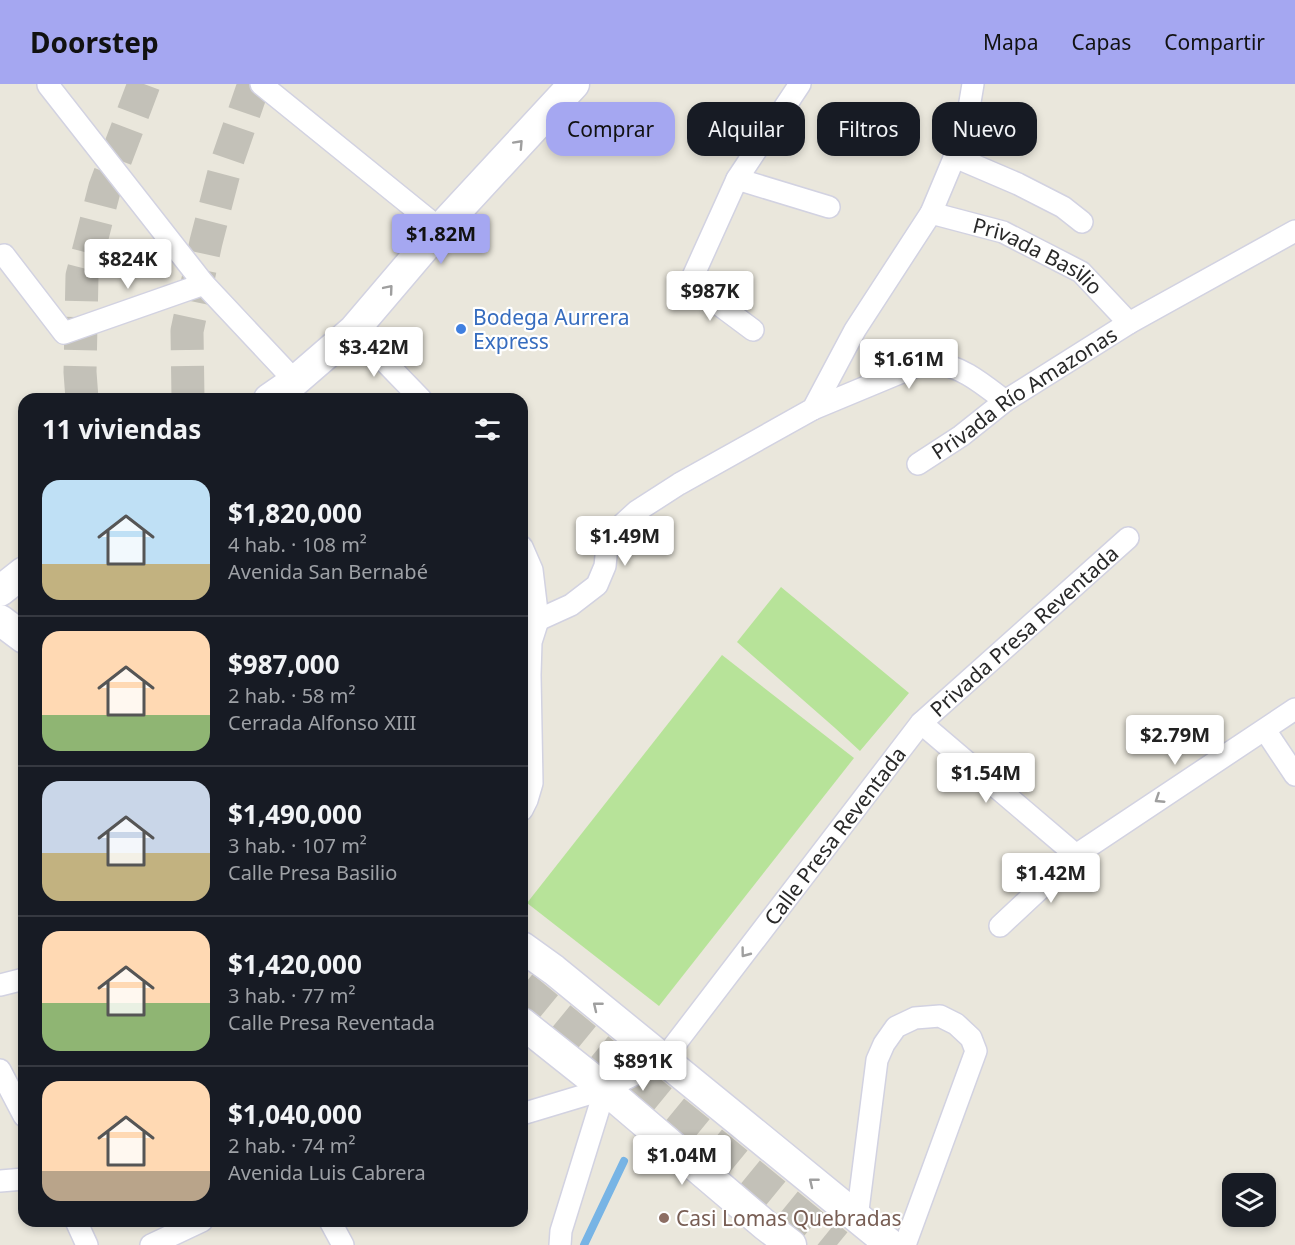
<!DOCTYPE html>
<html lang="es">
<head>
<meta charset="utf-8">
<style>
  :root { --surface:#171b24; --page:#242831; --text:#f1f3f6; --muted:#9ea1a6; --line:#363941; --accent:#a5a7f1 }
  body { margin:0; font-family:"Noto Sans",sans-serif; background:var(--page); color:var(--text); height:100vh; display:flex; flex-direction:column; font-size:22px; white-space:nowrap }
  * { box-sizing:border-box; margin:0 }
  p { font-size:20px; color:var(--muted) }
  .icon { flex:none; width:33px; height:33px; fill:none; stroke:currentColor; stroke-width:2; stroke-linecap:round; stroke-linejoin:round }
  .map { position:relative; flex:1; overflow:hidden }
  .details { position:absolute; left:18px; top:309px; width:510px; height:834px; display:flex; flex-direction:column; background:var(--surface); border-radius:18px; box-shadow:0 3px 9px #0003 }
  .details>* { flex:none }
  .hud { position:absolute; left:546px; top:18px; width:570px; height:54px; display:flex; gap:12px }
  .buttons { position:absolute; left:1222px; top:1089px; display:grid; gap:12px }
  .buttons a { display:grid; place-items:center; width:54px; height:54px; border-radius:12px; background:var(--surface); box-shadow:0 3px 9px #0003; font-size:30px }
  .price { position:absolute; translate:-50% -51px; padding:0 14px; border-radius:6px; background:#fff; color:#222; font-size:20px; line-height:39px; filter:drop-shadow(0 2px 3px #0008) }
  .price::after { content:''; position:absolute; left:50%; top:36px; width:18px; height:14px; margin-left:-9px; background:inherit; clip-path:polygon(0 0,100% 0,50% 100%) }
  .price.active { background:var(--accent); color:#111 }
  ul { padding:0; list-style:none }
  li { display:flex; align-items:center; gap:18px; height:150px; padding:0 24px }
  li+li { border-top:2px solid var(--line) }
  li span { display:grid; place-items:center; flex:none; width:168px; height:120px; border-radius:18px; color:#555 }
  li>.icon { margin-inline-start:auto }
  span .icon { width:72px; height:72px; fill:#fffc; stroke-width:1 }
  li b { font-size:26px }
  h2 { display:flex; justify-content:space-between; align-items:center; height:72px; padding:0 24px; font-size:26px }
  .pill { padding:0 21px; border-radius:18px; background:var(--surface); box-shadow:0 3px 9px #0003; font-size:21px; line-height:54px }
  .pill.active { background:var(--accent); color:#111 }
  header { display:flex; align-items:center; gap:36px; box-sizing:border-box; height:84px; padding:0 30px; background:var(--accent); color:#111 }
  header strong { font-size:28px }
  nav { display:flex; gap:33px; margin-inline-start:auto; font-size:21px }
  .map>svg:first-child { display:block }
  .pitch { fill:#b7e399 }
  .lines { fill:none; stroke-linecap:round; stroke-linejoin:round }
  .stream { stroke:#77b4e5; stroke-width:8 }
  .highway-tunnel { stroke:#c3c1b8; stroke-width:33; stroke-dasharray:33 16; stroke-linecap:butt }
  .street-casing { stroke:#d2d2e1; stroke-width:24 }
  .secondary-casing { stroke:#d2d2e1; stroke-width:33 }
  .street { stroke:#fff; stroke-width:21 }
  .secondary { stroke:#fff; stroke-width:30 }
  .oneway { stroke:#9f9f9f }
  .shop-dot { fill:#3f7fe0; stroke:#fff; stroke-width:2 }
  .education-dot { fill:#8d6e63; stroke:#fff; stroke-width:2 }
  .labels { text-anchor:middle; dominant-baseline:central; stroke-width:4.5; stroke-linejoin:round; paint-order:stroke }
  .street-label { font-size:21px; fill:#292929; stroke:#fff }
  .shop-label { font-size:21px; fill:#366cbe; stroke:#fff; text-anchor:start }
  .education-label { font-size:21px; fill:#785e54; stroke:#fff; text-anchor:start }
</style>
</head>
<body>
<header>
<strong>Doorstep</strong>
<nav><a>Mapa</a><a>Capas</a><a>Compartir</a></nav>
</header>
<div class="map">
<svg width="1295" height="1161" viewBox="0 0 1295 1161">
  <rect width="100%" height="100%" fill="#eae7dc"/>
  <g class="pitch">
    <path d="M781,503l128,106 -49,58 -25,-23 -98,-86z"/>
    <path d="M722,571l132,103 -195,248 -132,-103z"/>
  </g>
  <g class="lines">
    <path class="stream" d="M584,1161l40,-84"/>
    <g class="highway-tunnel">
      <path d="M82,315l-2,-27 2,-96 23,-89 39,-103"/>
      <path d="M188,315l-1,-68 19,-89 20,-77 28,-81"/>
      <path d="M522,903l315,258"/>
    </g>
    <defs>
      <g id="street">
        <path d="M261,0l179,145"/>
        <path d="M48,1l156,199 91,97"/>
        <path d="M955,73l63,27 45,23 19,15"/>
        <path d="M737,95l92,28"/>
        <path id="s1" d="M931,129l72,19 78,40 48,51"/>
        <path d="M4,171l60,78 140,-49"/>
        <path d="M354,246l67,69"/>
        <path d="M753,246l-63,-47 47,-104 63,-95"/>
        <path d="M813,325l101,-42c6,-1 13,-4 19,-4 28,2 51,22 72,38"/>
        <path id="s2" d="M918,380l43,-28 44,-35 124,-78 166,-92"/>
        <path d="M522,463l10,23 6,50 -7,22 -1,33 2,108 -5,17 -5,10"/>
        <path d="M538,536l33,-15 26,-20 8,-19 2,-20 7,-14 23,-21 42,-27 134,-75 42,-79 76,-117 34,-81 8,-48"/>
        <path d="M921,639l155,132"/>
        <path d="M1265,646l30,45"/>
        <path d="M1000,842l76,-71 219,-146"/>
        <path d="M0,901l24,-6"/>
        <path d="M0,986l24,46"/>
        <path id="s3" d="M522,1030l83,-25 58,-29 258,-337 207,-185"/>
        <path d="M0,1097l24,-2"/>
        <path d="M857,1134l20,-158 7,-16 12,-17 19,-9 25,-2 16,8 15,14 5,13 -71,194"/>
        <path d="M76,1137l11,24"/>
        <path d="M330,1137l13,24"/>
        <path d="M151,1161l51,-24"/>
        <path d="M560,1161l1,-14 44,-142"/>
      </g>
      <g id="secondary">
        <path d="M269,315l26,-18 59,-51 86,-101 134,-145"/>
        <path d="M0,507l24,-19"/>
        <path d="M0,536l24,18"/>
        <path d="M522,863l32,23 337,275"/>
        <path d="M522,939l83,66 160,136 26,20"/>
      </g>
    </defs>
    <use href="#street" class="street-casing"/>
    <use href="#secondary" class="secondary-casing"/>
    <use href="#street" class="street"/>
    <use href="#secondary" class="secondary"/>
  </g>
  <defs><path id="oneway-chevron" d="M-2-3.5L2.5 0L-2 3.5" fill="none" stroke-width="1.6" stroke-linecap="round" stroke-linejoin="round" transform="scale(1.5)"/></defs>
  <g class="oneway">
    <use href="#oneway-chevron" transform="translate(519 60) rotate(-47)"/>
    <use href="#oneway-chevron" transform="translate(389 205) rotate(-50)"/>
    <use href="#oneway-chevron" transform="translate(1159 715) rotate(147)"/>
    <use href="#oneway-chevron" transform="translate(745 869) rotate(127)"/>
    <use href="#oneway-chevron" transform="translate(597 922) rotate(-141)"/>
    <use href="#oneway-chevron" transform="translate(813 1098) rotate(-141)"/>
  </g>
  <circle class="shop-dot" cx="461" cy="245" r="6"/>
  <circle class="education-dot" cx="664" cy="1134" r="6"/>
  <g class="labels">
    <g class="street-label">
      <text stroke="none"><textPath href="#s1" startOffset="116">Privada Basilio</textPath></text>
      <text stroke="none"><textPath href="#s2" startOffset="128">Privada Río Amazonas</textPath></text>
      <text stroke="none"><textPath href="#s3" startOffset="714">Privada Presa Reventada</textPath></text>
      <text stroke="none"><textPath href="#s3" startOffset="434">Calle Presa Reventada</textPath></text>
    </g>
    <g class="shop-label">
      <text x="473" y="233">Bodega Aurrera<tspan x="473" dy="24">Express</tspan></text>
    </g>
    <g class="education-label">
      <text x="676" y="1134">Casi Lomas Quebradas</text>
    </g>
  </g>
</svg>
<div class="buttons">
<a><svg class="icon" aria-label="layers" viewBox="0 0 24 24"><path d="M12 4l9 5-9 5-9-5zM3 14l9 5 9-5"/></svg></a>
</div>
<b class="price active" style="left:441px;top:181px">$1.82M</b>
<b class="price" style="left:128px;top:206px">$824K</b>
<b class="price" style="left:710px;top:238px">$987K</b>
<b class="price" style="left:374px;top:294px">$3.42M</b>
<b class="price" style="left:909px;top:306px">$1.61M</b>
<b class="price" style="left:625px;top:483px">$1.49M</b>
<b class="price" style="left:1175px;top:682px">$2.79M</b>
<b class="price" style="left:986px;top:720px">$1.54M</b>
<b class="price" style="left:1051px;top:820px">$1.42M</b>
<b class="price" style="left:643px;top:1008px">$891K</b>
<b class="price" style="left:682px;top:1102px">$1.04M</b>
<div class="hud">
<a class="pill active">Comprar</a>
<a class="pill">Alquilar</a>
<a class="pill">Filtros</a>
<a class="pill">Nuevo</a>
</div>
<section class="details">
<h2>11 viviendas<svg class="icon" aria-label="filters" viewBox="0 0 24 24"><path d="M4 7h16M4 17h16"/><circle cx="9" cy="7" r="2"/><circle cx="15" cy="17" r="2"/></svg></h2>
<ul>
<li><span style="background:linear-gradient(#bfe0f5 70%,#c2b280 0)"><svg class="icon" aria-label="home" viewBox="0 0 24 24"><path d="M3 11l9-7 9 7M6 9v11h12V9"/></svg></span><div><b>$1,820,000</b><p>4 hab. · 108 m²</p><p>Avenida San Bernabé</p></div></li>
<li><span style="background:linear-gradient(#ffd9b3 70%,#8fb573 0)"><svg class="icon" aria-label="home" viewBox="0 0 24 24"><path d="M3 11l9-7 9 7M6 9v11h12V9"/></svg></span><div><b>$987,000</b><p>2 hab. · 58 m²</p><p>Cerrada Alfonso XIII</p></div></li>
<li><span style="background:linear-gradient(#c9d6e8 60%,#c2b280 0)"><svg class="icon" aria-label="home" viewBox="0 0 24 24"><path d="M3 11l9-7 9 7M6 9v11h12V9"/></svg></span><div><b>$1,490,000</b><p>3 hab. · 107 m²</p><p>Calle Presa Basilio</p></div></li>
<li><span style="background:linear-gradient(#ffd9b3 60%,#8fb573 0)"><svg class="icon" aria-label="home" viewBox="0 0 24 24"><path d="M3 11l9-7 9 7M6 9v11h12V9"/></svg></span><div><b>$1,420,000</b><p>3 hab. · 77 m²</p><p>Calle Presa Reventada</p></div></li>
<li><span style="background:linear-gradient(#ffd9b3 75%,#b9a48a 0)"><svg class="icon" aria-label="home" viewBox="0 0 24 24"><path d="M3 11l9-7 9 7M6 9v11h12V9"/></svg></span><div><b>$1,040,000</b><p>2 hab. · 74 m²</p><p>Avenida Luis Cabrera</p></div></li>
</ul>
</section>
</div>
</body>
</html>
